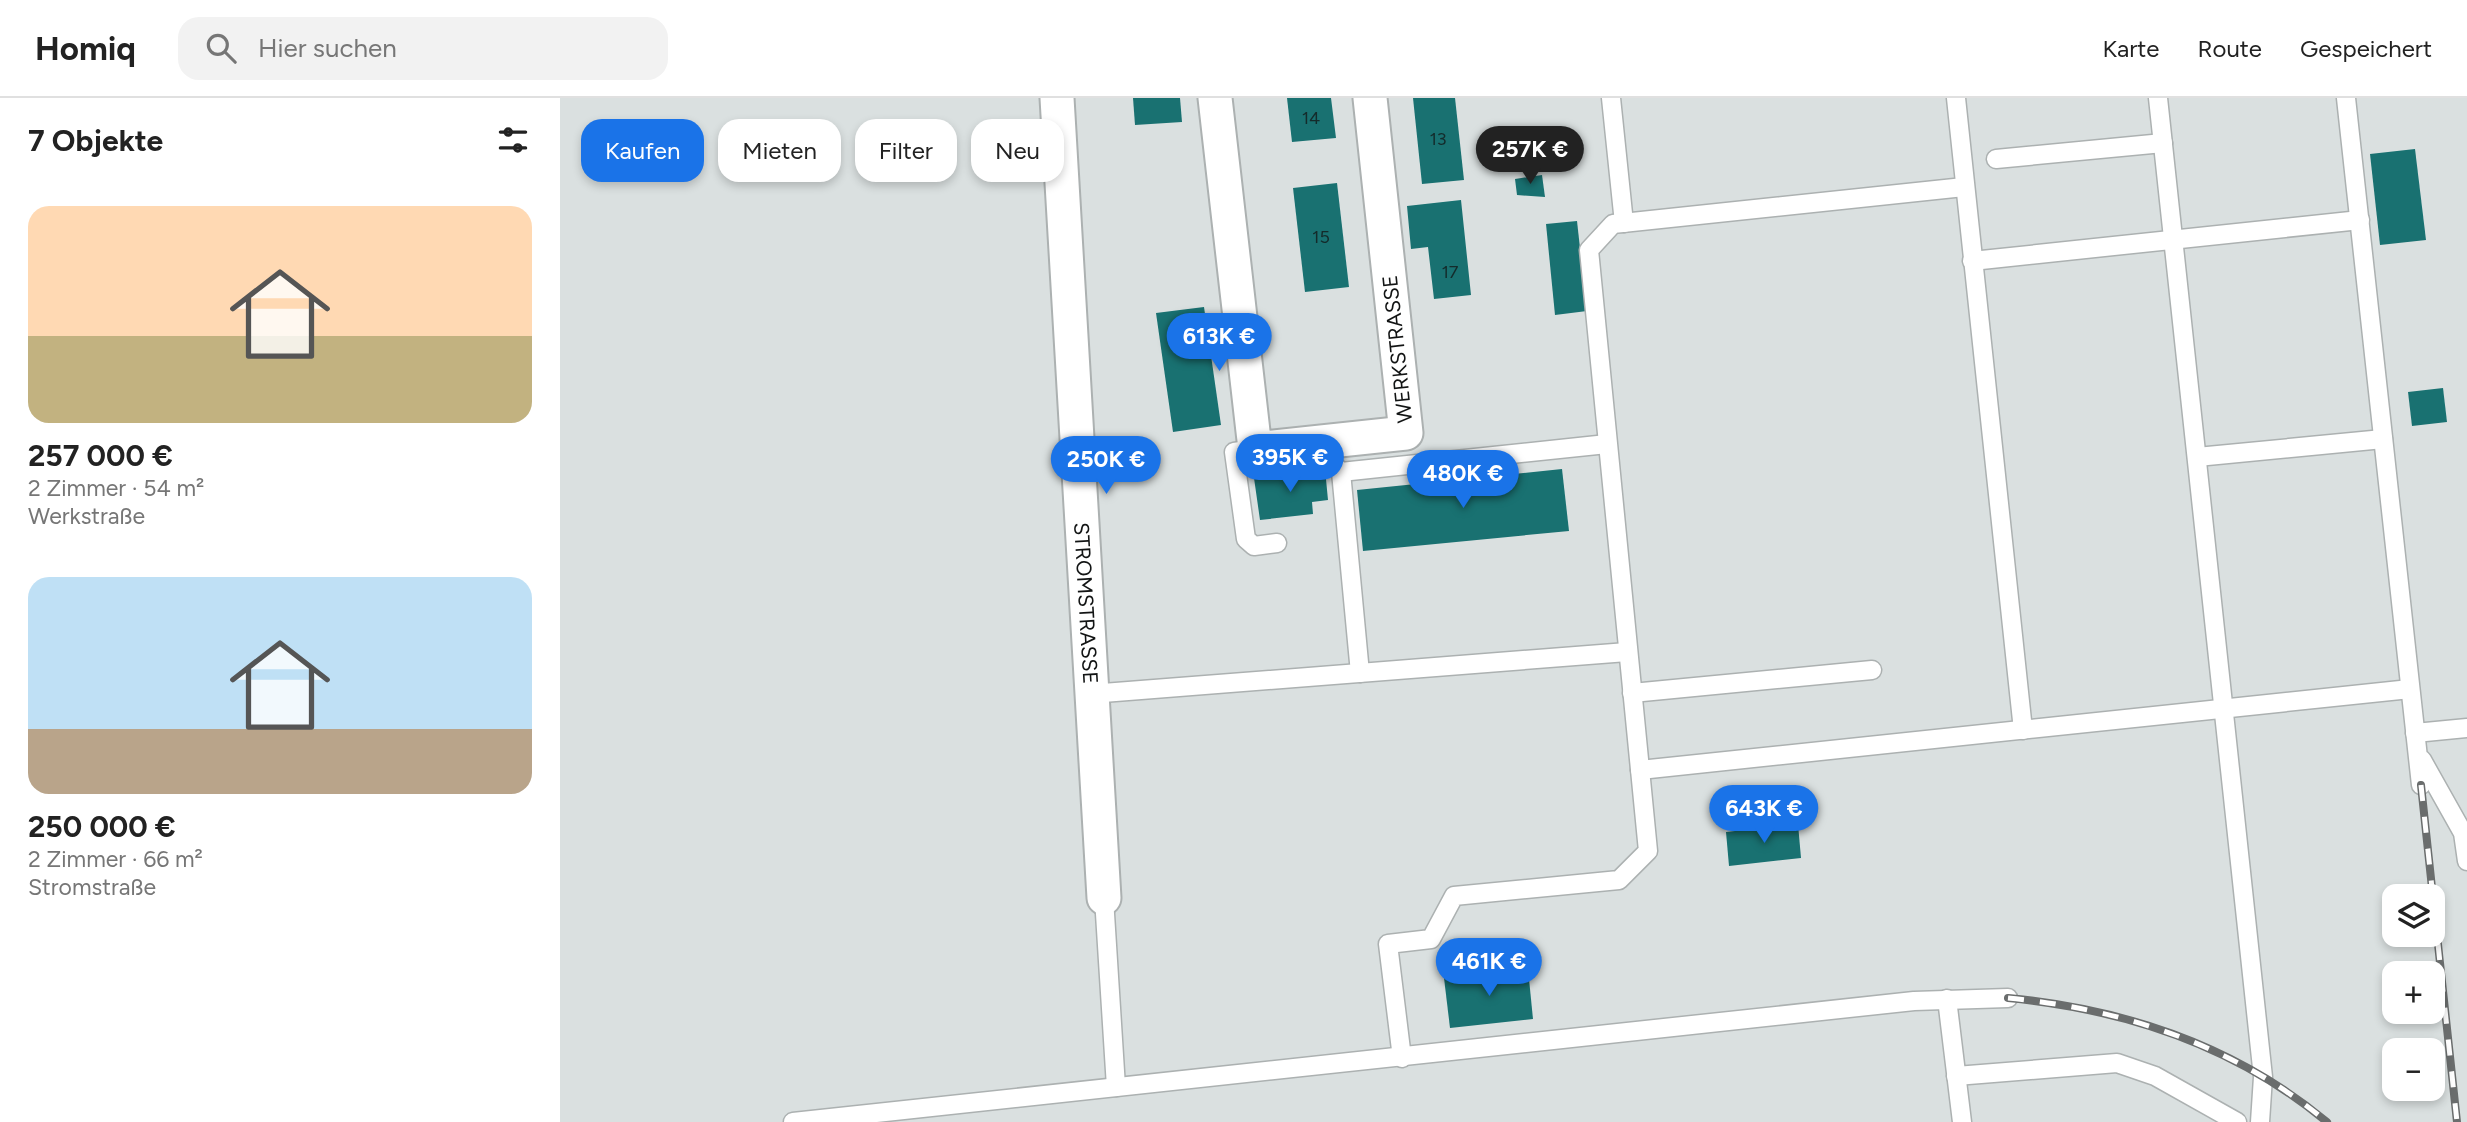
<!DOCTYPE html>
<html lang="de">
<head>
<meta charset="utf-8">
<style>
  :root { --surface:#fff; --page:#f2f2f2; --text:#222; --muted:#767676; --line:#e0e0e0; --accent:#1a73e8 }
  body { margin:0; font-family:Figtree,sans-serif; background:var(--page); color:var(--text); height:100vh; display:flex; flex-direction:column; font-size:26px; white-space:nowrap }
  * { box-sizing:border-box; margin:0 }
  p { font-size:23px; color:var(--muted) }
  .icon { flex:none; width:38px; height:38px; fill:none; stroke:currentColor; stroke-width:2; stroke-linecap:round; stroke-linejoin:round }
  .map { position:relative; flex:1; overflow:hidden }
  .details { display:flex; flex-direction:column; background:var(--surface); width:560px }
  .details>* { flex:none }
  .guide { position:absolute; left:21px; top:21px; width:665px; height:63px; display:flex; gap:14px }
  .tools { position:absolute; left:1822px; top:786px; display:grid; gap:14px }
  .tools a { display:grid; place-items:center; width:63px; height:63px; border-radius:14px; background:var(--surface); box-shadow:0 4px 10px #0003; font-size:35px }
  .price { position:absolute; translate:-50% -60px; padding:0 16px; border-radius:24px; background:var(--accent); color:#fff; font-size:23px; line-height:46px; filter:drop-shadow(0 2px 4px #0008) }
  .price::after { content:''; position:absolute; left:50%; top:42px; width:21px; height:16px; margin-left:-10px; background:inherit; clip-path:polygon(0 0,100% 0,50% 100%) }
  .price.current { background:#222; color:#fff }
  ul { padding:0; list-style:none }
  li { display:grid; align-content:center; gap:14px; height:371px; padding:0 28px }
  li span { display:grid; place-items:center; height:217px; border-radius:21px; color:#555 }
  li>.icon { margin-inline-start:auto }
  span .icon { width:126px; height:126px; fill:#fffc; stroke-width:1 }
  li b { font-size:30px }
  h2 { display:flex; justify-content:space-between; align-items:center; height:84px; padding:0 28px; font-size:30px }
  .chip { padding:0 24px; border-radius:21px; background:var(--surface); box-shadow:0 4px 10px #0003; font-size:24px; line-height:63px }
  .chip.current { background:var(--accent); color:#fff }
  header { display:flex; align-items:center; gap:42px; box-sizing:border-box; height:98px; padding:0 35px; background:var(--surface); border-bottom:2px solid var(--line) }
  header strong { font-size:33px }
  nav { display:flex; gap:38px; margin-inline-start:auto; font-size:24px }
  .search { width:490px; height:63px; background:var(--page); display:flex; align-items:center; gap:18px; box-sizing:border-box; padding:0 24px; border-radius:21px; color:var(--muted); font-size:26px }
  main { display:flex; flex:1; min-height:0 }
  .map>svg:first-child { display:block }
  .building { fill:#197171 }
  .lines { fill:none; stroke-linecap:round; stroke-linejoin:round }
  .service-casing { stroke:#acb1b1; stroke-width:21 }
  .minor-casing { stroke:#acb1b1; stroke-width:37 }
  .service { stroke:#fff; stroke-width:18 }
  .minor { stroke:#fff; stroke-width:33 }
  .rail-casing { stroke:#6a6d6d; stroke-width:8 }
  .rail { stroke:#fff; stroke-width:5; stroke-dasharray:16; stroke-linecap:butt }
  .labels { text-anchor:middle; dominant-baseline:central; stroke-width:6; stroke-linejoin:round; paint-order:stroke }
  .number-label { font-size:18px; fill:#142b2b }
  .street-label { font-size:21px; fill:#121414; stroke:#fff }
</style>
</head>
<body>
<header>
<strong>Homiq</strong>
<div class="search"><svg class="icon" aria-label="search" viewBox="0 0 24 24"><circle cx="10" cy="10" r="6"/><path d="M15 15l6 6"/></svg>Hier suchen</div>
<nav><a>Karte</a><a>Route</a><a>Gespeichert</a></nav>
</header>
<main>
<section class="details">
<h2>7 Objekte<svg class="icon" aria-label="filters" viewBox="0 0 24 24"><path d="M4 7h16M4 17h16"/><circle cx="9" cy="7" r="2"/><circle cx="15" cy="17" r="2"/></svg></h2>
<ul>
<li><span style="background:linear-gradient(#ffd9b3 60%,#c2b280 0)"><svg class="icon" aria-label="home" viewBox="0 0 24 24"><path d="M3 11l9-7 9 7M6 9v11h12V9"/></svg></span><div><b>257 000 €</b><p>2 Zimmer · 54 m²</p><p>Werkstraße</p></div></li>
<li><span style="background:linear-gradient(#bfe0f5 70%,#b9a48a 0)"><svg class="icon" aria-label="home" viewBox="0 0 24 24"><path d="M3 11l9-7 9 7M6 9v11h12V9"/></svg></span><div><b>250 000 €</b><p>2 Zimmer · 66 m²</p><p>Stromstraße</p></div></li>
</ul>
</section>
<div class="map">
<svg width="1907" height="1024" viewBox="0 0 1907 1024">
  <rect width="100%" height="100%" fill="#dae0e0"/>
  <g class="building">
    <path d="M573,0h47l2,24 -47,3z"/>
    <path d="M727,0h44l5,40 -44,4z"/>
    <path d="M853,0h42l9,82 -42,4z"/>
    <path d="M1855,51l11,91 -46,5 -10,-91z"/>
    <path d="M982,77l3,22 -28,-2 -2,-16z"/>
    <path d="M777,85l12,104 -44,5 -12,-104z"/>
    <path d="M901,102l10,95 -37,4 -6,-52 -17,2 -4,-43z"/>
    <path d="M1017,123l10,90 -32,4 -9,-91z"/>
    <path d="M644,209l17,118 -48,7 -17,-119z"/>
    <path d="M1883,290l4,34 -35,4 -4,-34z"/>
    <path d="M765,371l3,31 -16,2 1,12 -53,6 -6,-42z"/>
    <path d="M1002,371l7,62 -206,20 -6,-61z"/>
    <path d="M1238,726l3,34 -72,8 -3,-34z"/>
    <path d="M968,871l5,50 -83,9 -6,-50z"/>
  </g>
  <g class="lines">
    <defs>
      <g id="service">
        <path d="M1051,0l13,125"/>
        <path d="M1396,0l67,632"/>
        <path d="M1598,0l105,979 -3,45"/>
        <path d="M1786,0l75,687"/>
        <path d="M1436,61l167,-16"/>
        <path d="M1412,163l388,-41"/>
        <path d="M764,344l1,14 16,16 266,-28"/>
        <path d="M695,351l-21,3 12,87 8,7 23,-3"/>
        <path d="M1637,359l186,-18"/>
        <path d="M781,374l19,201"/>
        <path d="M1072,595l240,-23"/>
        <path d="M530,596l537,-42"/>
        <path d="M1855,635l52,-5"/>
        <path d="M1862,662l41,73 4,28"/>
        <path d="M1080,672l770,-81"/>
        <path d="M544,800l12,189"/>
        <path d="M1387,901l15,123"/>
        <path d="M842,960l-14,-114 43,-5 23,-43 165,-16 29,-29 -59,-601 24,-26 351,-37"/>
        <path d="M1396,978l161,-13 38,13 82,46"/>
        <path d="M233,1024l1121,-121 94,-3"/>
      </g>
      <g id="minor">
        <path id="s1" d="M497,0l47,800"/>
        <path d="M655,0l40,351 151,-16 -36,-335"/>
      </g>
    </defs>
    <use href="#service" class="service-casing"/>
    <use href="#minor" class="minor-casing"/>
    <use href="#service" class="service"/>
    <use href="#minor" class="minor"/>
    <defs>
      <g id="rail">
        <path d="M1861,687l36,337"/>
        <path d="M1448,900c116,11 228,48 319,124"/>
      </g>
    </defs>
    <use href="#rail" class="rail-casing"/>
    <use href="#rail" class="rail"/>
  </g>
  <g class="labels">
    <g class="number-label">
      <text x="751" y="20">14</text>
      <text x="878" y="41">13</text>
      <text x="761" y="139">15</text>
      <text x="890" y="174">17</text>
    </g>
    <g class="street-label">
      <text transform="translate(837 251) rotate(-96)">WERKSTRASSE</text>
      <text stroke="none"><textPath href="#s1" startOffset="506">STROMSTRASSE</textPath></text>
    </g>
  </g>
</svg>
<div class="tools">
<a><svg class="icon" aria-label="layers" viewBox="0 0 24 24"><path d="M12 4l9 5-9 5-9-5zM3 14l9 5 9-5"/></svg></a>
<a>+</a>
<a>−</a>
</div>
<b class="price current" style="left:970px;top:88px">257K €</b>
<b class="price" style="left:659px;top:275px">613K €</b>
<b class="price" style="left:730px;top:396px">395K €</b>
<b class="price" style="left:546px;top:398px">250K €</b>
<b class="price" style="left:903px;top:412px">480K €</b>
<b class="price" style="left:1204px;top:747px">643K €</b>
<b class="price" style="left:929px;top:900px">461K €</b>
<div class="guide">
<a class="chip current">Kaufen</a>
<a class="chip">Mieten</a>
<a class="chip">Filter</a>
<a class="chip">Neu</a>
</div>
</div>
</main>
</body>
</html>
